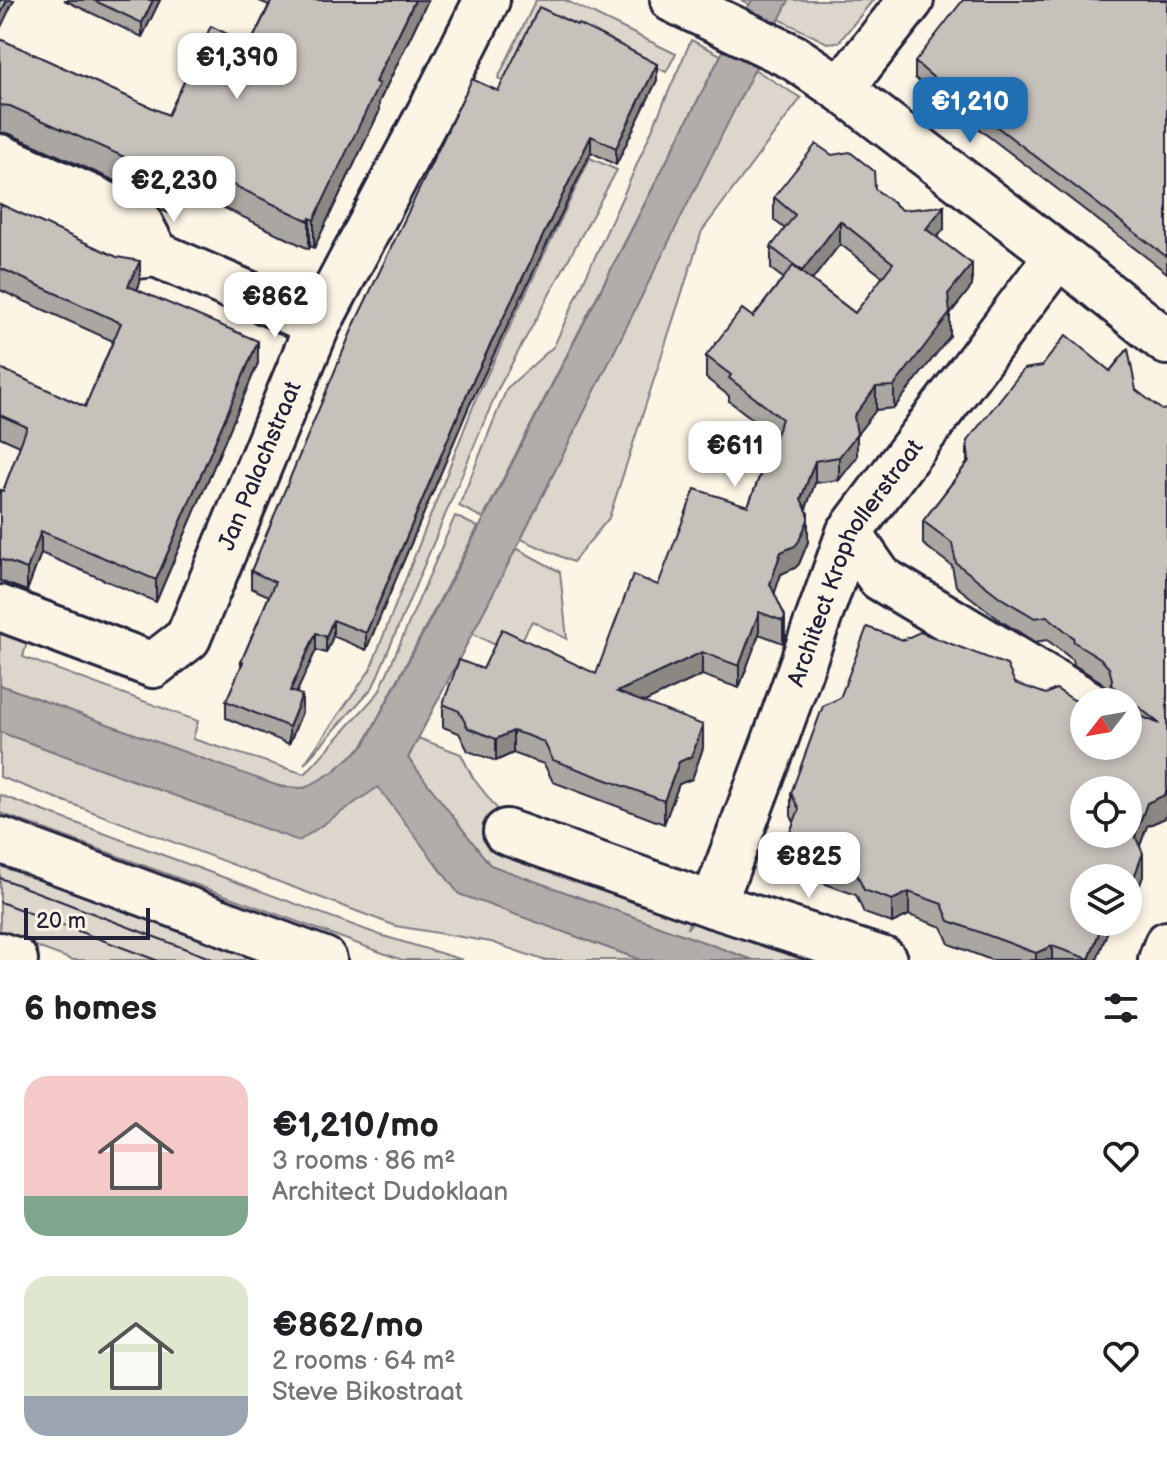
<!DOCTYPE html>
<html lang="en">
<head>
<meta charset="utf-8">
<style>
  :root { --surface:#fff; --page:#f6f6f6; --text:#202124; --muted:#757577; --accent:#1f6fb2 }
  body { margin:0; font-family:"Balsamiq Sans",sans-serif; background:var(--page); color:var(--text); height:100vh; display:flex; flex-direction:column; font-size:30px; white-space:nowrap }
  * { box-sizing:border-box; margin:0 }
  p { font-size:26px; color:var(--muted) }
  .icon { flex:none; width:44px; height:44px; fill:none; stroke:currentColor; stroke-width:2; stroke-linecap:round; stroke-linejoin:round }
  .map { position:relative; height:960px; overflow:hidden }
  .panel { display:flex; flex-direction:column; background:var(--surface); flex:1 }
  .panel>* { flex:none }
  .needle { width:52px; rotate:239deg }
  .tools { position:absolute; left:1070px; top:688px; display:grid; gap:16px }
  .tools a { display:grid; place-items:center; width:72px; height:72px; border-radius:50%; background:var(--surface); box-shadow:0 4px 12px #0003; font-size:40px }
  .scale { position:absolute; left:24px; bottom:20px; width:126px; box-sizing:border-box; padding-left:8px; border:4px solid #22223b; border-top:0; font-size:22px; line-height:28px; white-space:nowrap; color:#22223b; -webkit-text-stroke:6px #fcf5e5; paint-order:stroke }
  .price { position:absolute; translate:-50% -68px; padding:0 18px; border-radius:16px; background:#fff; color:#222; font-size:26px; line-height:52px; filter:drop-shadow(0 2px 4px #0008) }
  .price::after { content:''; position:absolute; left:50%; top:48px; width:24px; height:18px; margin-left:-12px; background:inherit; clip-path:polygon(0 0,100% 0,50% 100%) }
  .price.current { background:var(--accent); color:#fff }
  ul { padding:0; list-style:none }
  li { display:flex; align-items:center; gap:24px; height:200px; padding:0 24px }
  li span { display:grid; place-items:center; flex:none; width:224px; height:160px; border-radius:24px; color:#555 }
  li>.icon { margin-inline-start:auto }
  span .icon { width:96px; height:96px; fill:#fffc; stroke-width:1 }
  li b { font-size:34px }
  h2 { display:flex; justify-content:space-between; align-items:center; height:96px; padding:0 24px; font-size:34px }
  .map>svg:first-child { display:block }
  .green { fill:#dcd6cc; stroke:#7f7c84; stroke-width:2 }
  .water { fill:#b2adab; stroke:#78757e; stroke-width:2 }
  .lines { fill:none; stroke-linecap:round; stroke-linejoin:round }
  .minor-casing { stroke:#22223b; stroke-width:50 }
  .major-casing { stroke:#22223b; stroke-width:50 }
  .minor { stroke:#fcf5e5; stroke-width:44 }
  .major { stroke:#fcf5e5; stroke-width:44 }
  .tram { stroke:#22223b; stroke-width:2 }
  .wall { fill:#aaa6a1; stroke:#22223b; stroke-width:2; fill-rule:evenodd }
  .shaded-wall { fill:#8b8783; stroke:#22223b; stroke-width:2 }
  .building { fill:#c6c1bb; stroke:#22223b; stroke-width:2; fill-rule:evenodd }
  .labels { text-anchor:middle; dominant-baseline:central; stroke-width:6; stroke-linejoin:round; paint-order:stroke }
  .street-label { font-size:24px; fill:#22223b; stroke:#fcf5e5 }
</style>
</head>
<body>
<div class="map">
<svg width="1167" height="960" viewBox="0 0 1167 960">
  <rect width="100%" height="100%" fill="#fcf5e5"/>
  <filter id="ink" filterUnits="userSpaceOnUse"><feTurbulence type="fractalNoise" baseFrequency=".0125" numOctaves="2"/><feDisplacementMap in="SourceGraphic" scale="16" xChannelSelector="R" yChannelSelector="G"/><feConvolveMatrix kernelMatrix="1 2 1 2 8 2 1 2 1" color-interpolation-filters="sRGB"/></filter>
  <g filter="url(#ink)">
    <g class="green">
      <path d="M536,0h29l111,54 -10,18 -124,-57 -35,70 -9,-7z"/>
      <path d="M741,0h132l-34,42 -12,1z"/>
      <path d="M691,40l30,15 -238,463 -24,-12 48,-118 47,-42 73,-159z"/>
      <path d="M754,69l47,29 -99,133 -93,287 -36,44 -52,-23z"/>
      <path d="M590,158l27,12 -119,219 -125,298 -69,77 66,-94 108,-276z"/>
      <path d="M455,516l23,11 -115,219c-14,12 -42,40 -61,42 -20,2 -41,-8 -60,-14l-242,-89v-66l30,12 -7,26 175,64 -5,18 112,35 74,-82z"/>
      <path d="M516,548l44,24 7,67 -35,-18 -18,34 -42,-22z"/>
      <path d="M0,732l299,108 79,-54 81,108 182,66h-98l-52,-18 -95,-16 -396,-149z"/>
      <path d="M418,738l43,16 12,24 47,60 174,65 -7,26 20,-27 169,58h-123l-263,-95 -82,-107z"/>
      <path d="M0,795l380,140 83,25h-61l-402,-147z"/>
      <path d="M0,857l276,103h-204l-72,-27z"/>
    </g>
    <path class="water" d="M752,0h37l-272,547 -109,211 82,107 263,95h-112l-182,-66 -81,-107 -79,54 -299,-109v-47l281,102 24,1 28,-16 31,-27 117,-221 240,-469z"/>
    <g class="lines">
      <defs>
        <g id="minor">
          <path d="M673,0l120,57 48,32 217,166 109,87"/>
          <path d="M841,89l70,-89"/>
          <path d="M0,157l137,61 19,36"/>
          <path d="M0,199l127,58 29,-3 162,70"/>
          <path d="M849,533l31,45 207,124"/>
          <path id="s1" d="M0,608l153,57 35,-27 130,-314 124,-235 45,-89"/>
          <path d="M506,832l207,73 171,55"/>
          <path id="s2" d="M713,905l60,-159 76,-213 209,-278"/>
          <path d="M1161,960l6,-16"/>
        </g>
        <g id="major">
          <path d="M0,840l324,120"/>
          <path d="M0,955l15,5"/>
        </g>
      </defs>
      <use href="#minor" class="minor-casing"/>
      <use href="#major" class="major-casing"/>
      <use href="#minor" class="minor"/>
      <use href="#major" class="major"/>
      <g class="tram">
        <path d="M0,878l215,82"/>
        <path d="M0,902l156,58"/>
      </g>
    </g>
    <g class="wall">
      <path d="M64,0h96l-18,37z"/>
      <path d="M257,0h171l-49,102v10l-65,136 -4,-2 -1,3 -126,-61 -12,26 -10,-4 -14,-15 -137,-61 -10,-2v-93l168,76 82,-70 19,-40z"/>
      <path d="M1167,0v273l-226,-173 -26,-22v-16z"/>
      <path d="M577,25l80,55 -41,85 -25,-13 -122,254 -103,244 -33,-14 -7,17 -10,-3 -20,43 6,19 -13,32 -63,-26v-17l15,-33v-6l28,-66 -18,-8v-17l247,-480z"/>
      <path d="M875,189l27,21 42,19 -7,8 35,49 -22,28v22l-56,72 -18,2 -19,24v23l-18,23 -24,3 -9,26 2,33 -9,22 -4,4 -14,6 -7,20 11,22v22l-2,5 -24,-9 -20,54 -37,-13 -59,27 60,46 -11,31 -13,5 -15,40 -111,-42 -9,-18 -15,-5 -16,-6 -17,8 -28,-10 -9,-18 -16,-6v-23l40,-35 113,5 62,-89 90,-79 27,-70 -46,-35v-5l-23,-18v-22l47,-39 30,-39 -12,-9v-22l14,-18 -11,-9v-23zM840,244l43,33 -28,36 -43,-33z"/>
      <path d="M0,204l140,79 -3,7 121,73 -102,239 -115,-49 -14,38 -27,-10v-91l3,1 17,-45 -20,-9v-69l85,39 28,-66 -113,-51z"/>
      <path d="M1128,349l37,469 -18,8 -7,20 3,30 -10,27 -49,-25 13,82h-106l-42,-16 -7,-17 -33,-12 -17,8 -28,-10 -8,-18 -71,-26v-23l9,-24 -3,-6v-23l224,-110 113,63v-44h-17l-2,-11 -9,-10 -26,-16 -1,-5 -26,-20 -12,2 -34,-21 -45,-35 -4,-20 -29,-22v-23l44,-58v-22l143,-70z"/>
    </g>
    <g class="shaded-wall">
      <path d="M7,0h7l-14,29v-14z"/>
      <path d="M153,0h7l-18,37v-14z"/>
      <path d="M415,0h13l-49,102v10l-65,136v-28l61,-138z"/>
      <path d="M657,64v16l-41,85v-17z"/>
      <path d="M591,136v16l-122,254 -103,244v-17l103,-244z"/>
      <path d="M183,161v27l-12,26v-27z"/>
      <path d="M944,206v23l-18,22v-22z"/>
      <path d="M310,218v28l-1,3v-28z"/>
      <path d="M840,221v23l-38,49v-22z"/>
      <path d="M140,261v22l-12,26v-23z"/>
      <path d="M972,264v22l-22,28v22l-56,72v-22l54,-92z"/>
      <path d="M258,341v22l-102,239v-22z"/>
      <path d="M876,387v23l-22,28v-22z"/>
      <path d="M857,434v23l-18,23v-23z"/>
      <path d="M815,461v22l-14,39v-23z"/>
      <path d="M808,520v22l-9,22 -4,4 -14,6 -11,33v-23l11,-32z"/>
      <path d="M41,531v22l-14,38v-22z"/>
      <path d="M759,612v22l-20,54v-22z"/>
      <path d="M785,616v22l-2,5v-22z"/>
      <path d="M333,620v16l-7,17v-16z"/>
      <path d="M316,633v17l-26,57v-16z"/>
      <path d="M702,652v23l-85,40v-23z"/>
      <path d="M302,695v17l-13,32v-17z"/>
      <path d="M703,725v23l-11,31 -13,5 -15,40v-23l15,-39z"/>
      <path d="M513,731v22l-17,8v-22z"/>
      <path d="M1167,788v23l-2,7 -18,8 -12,33v-23l12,-33z"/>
      <path d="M1143,853v23l-10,27 -5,2v-23z"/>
      <path d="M909,892v23l-17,8v-23z"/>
      <path d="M1103,922h8l-14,38h-8z"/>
      <path d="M1052,946v14h-16v-7z"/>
    </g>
    <g class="building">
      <path d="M0,0h7l-7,15z"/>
      <path d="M93,0h60l-11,23z"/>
      <path d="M272,0h143l-40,82 4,2 -65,136 -4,-2 -1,3 -126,-60 -12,26 -10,-5 -14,-15 -137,-61 -10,-1v-66l168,76 43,-89 39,19z"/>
      <path d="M963,0h204v257l-226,-173 -26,-22z"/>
      <path d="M539,7l38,18 1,-1 23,11 56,29 -41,84 -25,-12 -122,253 -103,244 -33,-13 -7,17 -10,-4 -26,58 12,4 -13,32 -63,-26 17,-39h-2l34,-80 -24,-11 103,-246 118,-246 26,12z"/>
      <path d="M816,144l16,11 18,-3 24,19 1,18 27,21 42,-4 -18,23 46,35 -24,30 2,19 -56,73 -18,1 -22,29 3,18 -18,23 -24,4 -14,38 7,14v7l-9,21 -4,5 -14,6 -11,32 15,32 -2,5 -24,-9 -20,54 -37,-14 -85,40 86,33 -11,31 -13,6 -15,39 -111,-41 -9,-18 -15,-6 -16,-5 -17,8 -28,-11 -9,-17 -16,-7 16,-44 24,9 19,-40 94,45 37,-99 25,10 37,-96 53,17 34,-87 -53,-41 2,-3 -25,-19 36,-47 11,8 40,-51 62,47 38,-50 -53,-42 -38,50 -31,-24 24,-32 -21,-18z"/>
      <path d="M0,204l117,53 23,4 -12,25 130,55 -102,239 -115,-49 -14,38 -27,-10v-69l3,1 24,-64 -27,-12v-47l85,39 36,-84 -121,-55z"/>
      <path d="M1066,335l44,36 18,-22 8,41 26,20 5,-1v379l-2,7 -18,8 -12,33 8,17 -10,27 -5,2v-4h-44v44h19l-14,37 -37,-13 -16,7 -87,-32 -7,-17 -33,-12 -17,8 -28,-10 -8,-18 -71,-26 14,-37 -8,-16 32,-87 17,-8 27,-71 36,13 17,-8 87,33 8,18 31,11 10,-5 18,11 10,3v43h44v-35l32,13 -49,-39 1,-6 -3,-11 -9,-10 -26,-16 -1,-5 -26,-21 -12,2 -34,-20 -45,-35 -4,-20 -29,-22 46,-60 -2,-20 57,-72 18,-3zM1084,790h44v44h-44z"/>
    </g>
  </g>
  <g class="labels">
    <g class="street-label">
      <text stroke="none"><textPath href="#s1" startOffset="394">Jan Palachstraat</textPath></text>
      <text stroke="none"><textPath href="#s2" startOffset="372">Architect Krophollerstraat</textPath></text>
    </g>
  </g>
</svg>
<div class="tools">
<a><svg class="needle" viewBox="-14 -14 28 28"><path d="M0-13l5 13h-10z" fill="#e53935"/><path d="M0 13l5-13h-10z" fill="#757577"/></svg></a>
<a><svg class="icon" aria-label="locate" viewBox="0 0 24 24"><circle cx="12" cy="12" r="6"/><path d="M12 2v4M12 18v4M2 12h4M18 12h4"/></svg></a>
<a><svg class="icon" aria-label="layers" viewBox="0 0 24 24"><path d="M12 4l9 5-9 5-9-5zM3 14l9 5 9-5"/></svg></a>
</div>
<div class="scale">20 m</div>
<b class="price" style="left:237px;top:101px">€1,390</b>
<b class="price current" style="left:970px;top:145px">€1,210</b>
<b class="price" style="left:174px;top:224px">€2,230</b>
<b class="price" style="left:275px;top:340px">€862</b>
<b class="price" style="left:735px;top:489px">€611</b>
<b class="price" style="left:809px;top:900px">€825</b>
</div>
<section class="panel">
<h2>6 homes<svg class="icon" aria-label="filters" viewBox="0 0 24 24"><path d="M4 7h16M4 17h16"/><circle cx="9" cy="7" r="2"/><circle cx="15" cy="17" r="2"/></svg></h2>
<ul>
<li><span style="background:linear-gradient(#f6c9c9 75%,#7fa58c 0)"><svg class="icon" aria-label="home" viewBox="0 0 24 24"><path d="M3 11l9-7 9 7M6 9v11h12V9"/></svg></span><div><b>€1,210/mo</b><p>3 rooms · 86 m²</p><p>Architect Dudoklaan</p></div><svg class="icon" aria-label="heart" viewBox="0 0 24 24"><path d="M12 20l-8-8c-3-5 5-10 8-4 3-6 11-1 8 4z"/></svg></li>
<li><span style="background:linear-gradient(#dfe7d0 75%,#9aa5b1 0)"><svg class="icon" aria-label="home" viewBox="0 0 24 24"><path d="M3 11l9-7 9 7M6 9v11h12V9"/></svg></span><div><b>€862/mo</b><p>2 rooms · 64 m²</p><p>Steve Bikostraat</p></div><svg class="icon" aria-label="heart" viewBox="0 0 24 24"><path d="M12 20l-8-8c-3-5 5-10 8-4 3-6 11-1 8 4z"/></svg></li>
</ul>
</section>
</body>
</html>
